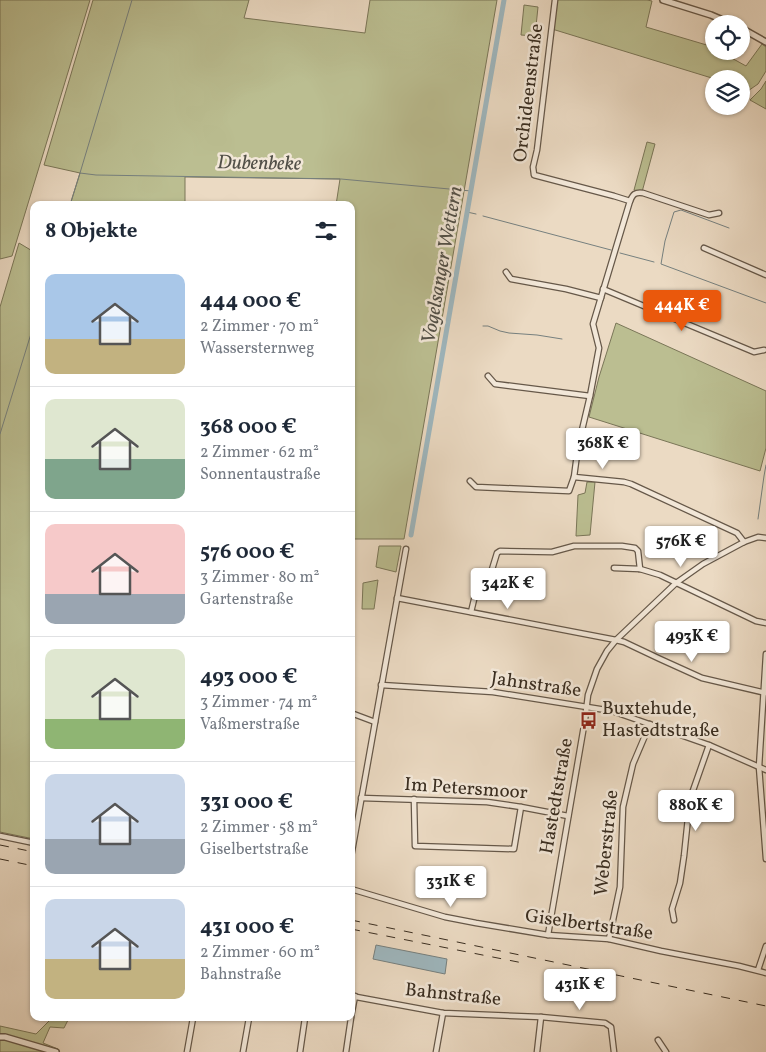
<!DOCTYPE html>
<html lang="de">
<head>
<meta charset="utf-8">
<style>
  :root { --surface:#fff; --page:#f6f6f7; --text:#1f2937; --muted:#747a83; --line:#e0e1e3; --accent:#ea580c }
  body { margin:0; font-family:Vollkorn,serif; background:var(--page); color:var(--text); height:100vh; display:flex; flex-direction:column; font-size:19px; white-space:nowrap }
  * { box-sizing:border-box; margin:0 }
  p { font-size:16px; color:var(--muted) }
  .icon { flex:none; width:28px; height:28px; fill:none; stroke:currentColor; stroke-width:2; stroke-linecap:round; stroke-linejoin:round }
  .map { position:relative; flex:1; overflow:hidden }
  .sheet { position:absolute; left:30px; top:201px; width:325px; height:820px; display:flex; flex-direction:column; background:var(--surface); border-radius:10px; box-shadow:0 1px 4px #0004 }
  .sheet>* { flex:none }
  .controls { position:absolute; left:705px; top:15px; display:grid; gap:10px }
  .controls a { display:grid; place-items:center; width:45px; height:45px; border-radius:50%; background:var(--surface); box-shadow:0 1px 4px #0004; font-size:25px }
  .price { position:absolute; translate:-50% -42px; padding:0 11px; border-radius:5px; background:#fff; color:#222; font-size:16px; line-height:32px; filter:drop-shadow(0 1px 2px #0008) }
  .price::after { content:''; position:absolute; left:50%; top:30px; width:15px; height:11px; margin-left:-8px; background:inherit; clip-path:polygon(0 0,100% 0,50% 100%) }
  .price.current { background:var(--accent); color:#fff }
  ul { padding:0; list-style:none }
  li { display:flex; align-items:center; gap:15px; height:125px; padding:0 15px }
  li+li { border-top:1px solid var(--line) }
  li span { display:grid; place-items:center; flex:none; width:140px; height:100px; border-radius:10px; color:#555 }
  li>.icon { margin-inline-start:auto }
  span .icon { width:60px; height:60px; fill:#fffc; stroke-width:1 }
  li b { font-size:21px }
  h2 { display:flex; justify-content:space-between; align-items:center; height:60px; padding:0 15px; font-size:21px }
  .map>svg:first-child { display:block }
  .green { fill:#bbbe91; stroke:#7a7658 }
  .water { fill:#9eb7bf; stroke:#76807f }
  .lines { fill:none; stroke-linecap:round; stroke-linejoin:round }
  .stream { stroke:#76807f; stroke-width:1 }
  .canal { stroke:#9eb7bf; stroke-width:5 }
  .minor-casing { stroke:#665849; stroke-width:7 }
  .tertiary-casing { stroke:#665849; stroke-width:8 }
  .minor { stroke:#f2e7d8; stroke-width:4.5 }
  .tertiary { stroke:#f2e7d8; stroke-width:5 }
  .rail { stroke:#392d20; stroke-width:1; stroke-dasharray:9 9; stroke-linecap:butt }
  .labels { text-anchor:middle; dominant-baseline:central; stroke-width:5; stroke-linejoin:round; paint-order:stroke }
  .street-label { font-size:19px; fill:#392d20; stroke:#f2e7d8 }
  .poi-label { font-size:19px; fill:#392d20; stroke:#f2e7d8; text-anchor:start }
  .water-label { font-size:20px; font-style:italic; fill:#525048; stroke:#f2e7d8 }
</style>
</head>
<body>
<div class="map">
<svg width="766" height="1052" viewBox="0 0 766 1052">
  <rect width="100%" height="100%" fill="#ebdac3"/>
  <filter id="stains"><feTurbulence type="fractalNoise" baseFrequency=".004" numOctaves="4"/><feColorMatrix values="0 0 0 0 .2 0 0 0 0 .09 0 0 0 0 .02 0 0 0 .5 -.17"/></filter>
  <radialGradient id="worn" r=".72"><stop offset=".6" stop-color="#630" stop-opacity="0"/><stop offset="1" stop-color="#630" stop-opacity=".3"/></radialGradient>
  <g class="green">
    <path d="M0,0h90l-78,256 -12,3z"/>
    <path d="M93,0h156l-5,18 121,15 5,-33h127l-93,539h-52v98h-1v-432h-15l4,-26 -153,-2h-2v28h-115l10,-32 -36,-8z"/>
    <path d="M557,0h90l5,1 -6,26 64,19 4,2v3h5l27,15 16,-22 4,3v24l-8,13 -16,11 -1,-16h-26l-163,-50z"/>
    <path d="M524,5l14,2 -3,29 -14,-1z"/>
    <path d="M766,81v28l-16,-9 11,-11z"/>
    <path d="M647,142l8,2 -13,48 -8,-2z"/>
    <path d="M19,243l15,9v587l-34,-7v-525z"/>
    <path d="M616,323l150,68v57l-6,23 -171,-54 10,-40z"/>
    <path d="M587,482h8l-5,53 -14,1 2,-41 7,-2z"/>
    <path d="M379,546h22l-5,26 -20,-5z"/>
    <path d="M378,580l-4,29h-12l1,-26z"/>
    <path d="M52,1018h17l-5,10 -14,-1 -7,16 15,6 -1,3h-57v-26l36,8z"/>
  </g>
  <path class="water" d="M376,945l71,14 -2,15 -72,-15z"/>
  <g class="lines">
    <g class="stream">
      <path d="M80,173l52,-173"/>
      <path d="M70,205l10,-32 16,2 245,4 130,12"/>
      <path d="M467,212l9,2"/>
      <path d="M483,216l128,34"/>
      <path d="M729,228l-48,-18 -7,2 -9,29 -4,23 105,39"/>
      <path d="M620,253l34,9"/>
      <path d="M483,326h5l12,5 9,2 28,2 25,4"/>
      <path d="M0,434l34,-110"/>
      <path d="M758,519l6,-43 2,-11"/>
    </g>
    <path class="canal" d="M411,535l93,-535"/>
    <defs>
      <g id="minor">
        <path d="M555,0l-18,150 -4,17 1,8 80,21 16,5 -37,123 6,24 -9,48 -12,51 -4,30 50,5 7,2 106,49 7,9"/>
        <path d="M630,201c3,-7 5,-9 13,-8l66,22 10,-2"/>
        <path d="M704,248l62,27"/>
        <path d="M506,272l5,7 55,10 35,9"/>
        <path d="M603,289l151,63 10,-2"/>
        <path d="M488,376l7,8 95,12"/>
        <path d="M470,481l6,6 93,4 5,-14"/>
        <path d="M614,568l26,1 20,6 96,46 10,2"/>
        <path d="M397,598l219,42 8,2 36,17 42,19 64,15"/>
        <path d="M471,612l8,-33 11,-3 7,-23 3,-2 52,1 22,-6h48l13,2 3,3 2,18"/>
        <path d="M766,654l-7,113 7,92"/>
        <path d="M381,685l112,7 119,19 97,34 57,25"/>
        <path d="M351,713l24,9"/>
        <path d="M361,798l126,4 34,5 47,9"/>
        <path d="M414,799l1,47 99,3 7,-42"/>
        <path d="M0,836l34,7"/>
        <path d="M351,857l55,-308"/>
        <path d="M351,889l94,28 31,6 72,12 61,4 52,12 78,15 27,7"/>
        <path d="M674,920l-2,-11 8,-26 4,-27 6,-57 19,-54"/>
        <path d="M548,935l37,-215 3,-25 9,-26 10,-18 9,-11 60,-57 27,-19 41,-22 14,-5 8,1"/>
        <path d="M609,939l11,-52 3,-80 10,-43 17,-40"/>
        <path d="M758,970l8,-24"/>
        <path d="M351,996l92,17 98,4 64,6 6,4 3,25"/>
        <path d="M351,1017l4,-21"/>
        <path d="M658,1040l8,12"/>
        <path d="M187,1052l6,-34"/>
        <path d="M243,1052l6,-34"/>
        <path d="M300,1052l5,-34"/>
        <path d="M346,1052l5,-34"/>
        <path d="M436,1052l7,-39"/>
        <path d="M537,1052l4,-35"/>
      </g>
      <g id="tertiary">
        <path d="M663,0l48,15 21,9"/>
        <path d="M741,28l25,14"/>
        <path d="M0,1037h5l51,15"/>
      </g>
    </defs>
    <use href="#minor" class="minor-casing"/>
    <use href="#tertiary" class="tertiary-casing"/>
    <use href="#minor" class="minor"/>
    <use href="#tertiary" class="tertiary"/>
    <g class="rail">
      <path d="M0,845l34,7"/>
      <path d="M0,859l34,7"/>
      <path d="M351,920l415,86"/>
      <path d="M351,929l172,34"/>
    </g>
  </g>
  <defs>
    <symbol id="bus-bare" viewBox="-9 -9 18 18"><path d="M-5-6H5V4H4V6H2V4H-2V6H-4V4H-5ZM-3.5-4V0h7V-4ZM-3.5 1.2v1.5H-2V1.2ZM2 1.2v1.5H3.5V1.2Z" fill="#8f2418" stroke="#f2e7d8" stroke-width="2.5" paint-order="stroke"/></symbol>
  </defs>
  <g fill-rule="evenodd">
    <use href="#bus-bare" x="576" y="708" width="25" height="25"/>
  </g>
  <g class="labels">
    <g class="street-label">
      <text transform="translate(529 93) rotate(-83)">Orchideenstraße</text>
      <text transform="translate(536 685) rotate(8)">Jahnstraße</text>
      <text transform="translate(466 789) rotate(4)">Im Petersmoor</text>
      <text transform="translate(557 796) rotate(-80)">Hastedtstraße</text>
      <text transform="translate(607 843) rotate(-84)">Weberstraße</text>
      <text transform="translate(589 925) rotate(8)">Giselbertstraße</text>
      <text transform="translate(453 995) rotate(6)">Bahnstraße</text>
    </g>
    <g class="poi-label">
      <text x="602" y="709">Buxtehude,<tspan x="602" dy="22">Hastedtstraße</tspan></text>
    </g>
    <g class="water-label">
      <text transform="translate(259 164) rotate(1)">Dubenbeke</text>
      <text transform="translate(443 265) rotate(-80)">Vogelsanger Wettern</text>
    </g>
  </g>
  <rect width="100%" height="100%" filter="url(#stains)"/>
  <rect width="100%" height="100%" fill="url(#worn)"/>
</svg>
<div class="controls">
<a><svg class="icon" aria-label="locate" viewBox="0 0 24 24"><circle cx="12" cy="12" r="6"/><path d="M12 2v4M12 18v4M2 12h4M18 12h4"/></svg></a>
<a><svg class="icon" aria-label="layers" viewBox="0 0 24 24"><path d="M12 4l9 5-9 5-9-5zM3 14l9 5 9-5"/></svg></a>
</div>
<b class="price current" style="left:682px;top:332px">444K €</b>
<b class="price" style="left:603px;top:470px">368K €</b>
<b class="price" style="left:681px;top:568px">576K €</b>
<b class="price" style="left:508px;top:610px">342K €</b>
<b class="price" style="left:692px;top:663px">493K €</b>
<b class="price" style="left:696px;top:832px">880K €</b>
<b class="price" style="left:451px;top:908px">331K €</b>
<b class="price" style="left:580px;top:1011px">431K €</b>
<section class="sheet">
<h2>8 Objekte<svg class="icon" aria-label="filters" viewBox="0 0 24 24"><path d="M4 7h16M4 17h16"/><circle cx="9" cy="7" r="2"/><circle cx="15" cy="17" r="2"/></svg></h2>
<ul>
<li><span style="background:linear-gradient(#a9c7e8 65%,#c2b280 0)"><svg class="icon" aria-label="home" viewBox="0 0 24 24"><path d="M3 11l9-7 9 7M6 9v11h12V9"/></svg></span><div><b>444 000 €</b><p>2 Zimmer · 70 m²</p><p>Wassersternweg</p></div></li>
<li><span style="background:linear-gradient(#dfe7d0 60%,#7fa58c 0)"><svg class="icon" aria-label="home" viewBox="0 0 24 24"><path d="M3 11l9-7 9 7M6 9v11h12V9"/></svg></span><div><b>368 000 €</b><p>2 Zimmer · 62 m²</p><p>Sonnentaustraße</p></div></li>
<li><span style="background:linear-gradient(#f6c9c9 70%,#9aa5b1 0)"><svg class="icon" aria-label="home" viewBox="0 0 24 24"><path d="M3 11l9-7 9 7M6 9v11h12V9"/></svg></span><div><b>576 000 €</b><p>3 Zimmer · 80 m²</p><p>Gartenstraße</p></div></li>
<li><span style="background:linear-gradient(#dfe7d0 70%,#8fb573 0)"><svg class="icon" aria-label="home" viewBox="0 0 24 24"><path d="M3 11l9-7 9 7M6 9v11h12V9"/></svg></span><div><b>493 000 €</b><p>3 Zimmer · 74 m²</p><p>Vaßmerstraße</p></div></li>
<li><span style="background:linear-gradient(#c9d6e8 65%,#9aa5b1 0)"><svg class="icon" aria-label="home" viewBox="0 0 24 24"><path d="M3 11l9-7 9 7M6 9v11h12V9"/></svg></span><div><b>331 000 €</b><p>2 Zimmer · 58 m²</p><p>Giselbertstraße</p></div></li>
<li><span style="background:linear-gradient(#c9d6e8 60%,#c2b280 0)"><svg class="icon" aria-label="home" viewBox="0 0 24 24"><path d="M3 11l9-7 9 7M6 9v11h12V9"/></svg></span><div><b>431 000 €</b><p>2 Zimmer · 60 m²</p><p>Bahnstraße</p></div></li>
</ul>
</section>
</div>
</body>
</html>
